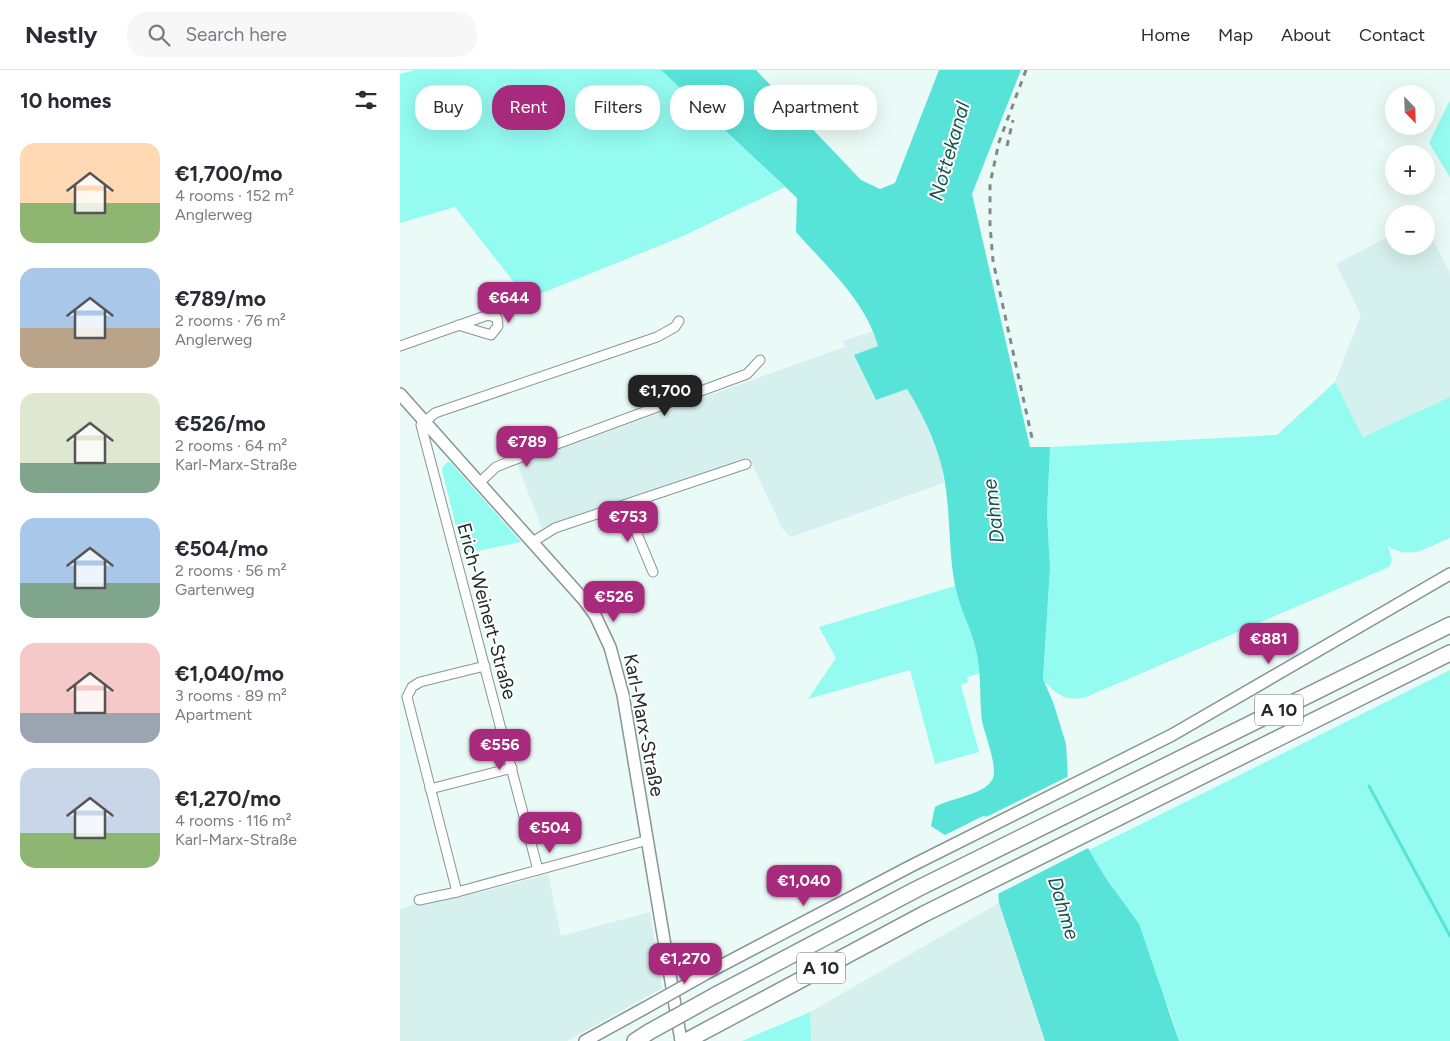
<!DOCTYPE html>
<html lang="en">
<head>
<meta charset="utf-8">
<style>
  :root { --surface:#fff; --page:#f7f7f7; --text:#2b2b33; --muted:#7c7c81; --line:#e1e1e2; --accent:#a72a7d }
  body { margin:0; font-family:Figtree,sans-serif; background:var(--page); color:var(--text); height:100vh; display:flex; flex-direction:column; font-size:19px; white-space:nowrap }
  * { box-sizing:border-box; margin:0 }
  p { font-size:16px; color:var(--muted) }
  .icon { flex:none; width:28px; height:28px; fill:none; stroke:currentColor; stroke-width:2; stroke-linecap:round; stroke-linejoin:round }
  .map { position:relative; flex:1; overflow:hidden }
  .side { display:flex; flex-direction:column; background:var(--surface); width:400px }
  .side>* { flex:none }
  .guide { position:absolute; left:15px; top:15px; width:475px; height:45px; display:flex; gap:10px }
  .needle { width:32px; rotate:157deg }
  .fabs { position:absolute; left:985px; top:15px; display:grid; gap:10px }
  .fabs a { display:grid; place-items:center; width:50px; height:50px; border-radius:50%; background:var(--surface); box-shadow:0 5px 20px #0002; font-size:25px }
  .price { position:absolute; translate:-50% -42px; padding:0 11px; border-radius:10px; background:var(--accent); color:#fff; font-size:16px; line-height:32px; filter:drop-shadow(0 1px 2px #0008) }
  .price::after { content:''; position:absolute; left:50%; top:30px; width:15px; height:11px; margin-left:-8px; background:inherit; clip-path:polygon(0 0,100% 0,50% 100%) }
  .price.current { background:#222; color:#fff }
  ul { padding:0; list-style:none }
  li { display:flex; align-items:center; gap:15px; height:125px; padding:0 20px }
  li span { display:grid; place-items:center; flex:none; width:140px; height:100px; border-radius:15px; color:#555 }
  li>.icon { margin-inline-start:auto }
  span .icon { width:60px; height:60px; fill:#fffc; stroke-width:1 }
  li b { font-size:21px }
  h2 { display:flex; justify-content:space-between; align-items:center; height:60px; padding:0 20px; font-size:21px }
  .pill { padding:0 18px; border-radius:20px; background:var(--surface); box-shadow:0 5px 20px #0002; font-size:18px; line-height:45px }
  .pill.current { background:var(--accent); color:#fff }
  header { display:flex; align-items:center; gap:30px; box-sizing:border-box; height:70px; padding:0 25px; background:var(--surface); border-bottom:1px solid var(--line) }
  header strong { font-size:24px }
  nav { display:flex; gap:28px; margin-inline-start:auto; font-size:18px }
  .search { width:350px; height:45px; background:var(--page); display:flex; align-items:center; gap:12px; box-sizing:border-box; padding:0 18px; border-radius:20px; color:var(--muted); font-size:19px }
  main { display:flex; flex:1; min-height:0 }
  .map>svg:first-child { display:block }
  .built { fill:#d6f0ed }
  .green { fill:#94fbf1 }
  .water { fill:#58e3d8 }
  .pier { fill:#e9faf7 }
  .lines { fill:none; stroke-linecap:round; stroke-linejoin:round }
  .stream { stroke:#58e3d8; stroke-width:3 }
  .street-casing { stroke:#879695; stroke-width:11 }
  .secondary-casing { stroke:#879695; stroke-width:14 }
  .highway-casing { stroke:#879695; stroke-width:18 }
  .street { stroke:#fff; stroke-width:9 }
  .secondary { stroke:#fff; stroke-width:11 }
  .highway { stroke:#fff; stroke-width:15 }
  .rail { stroke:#808b89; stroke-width:3; stroke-dasharray:6 6; stroke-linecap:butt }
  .secondary-bridge-casing { stroke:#879695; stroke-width:14; stroke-linecap:butt }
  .highway-bridge-casing { stroke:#879695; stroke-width:18; stroke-linecap:butt }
  .secondary-bridge { stroke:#fff; stroke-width:11 }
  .highway-bridge { stroke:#fff; stroke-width:15 }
  .labels { text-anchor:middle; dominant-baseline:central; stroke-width:4; stroke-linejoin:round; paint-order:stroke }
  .shield { fill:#fff; stroke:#666a69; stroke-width:1 }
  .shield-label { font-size:18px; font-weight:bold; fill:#242a29 }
  .street-label { font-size:19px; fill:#242a29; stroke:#fff }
  .water-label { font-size:20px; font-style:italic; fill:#18534f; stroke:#fff }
</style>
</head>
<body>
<header>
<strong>Nestly</strong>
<div class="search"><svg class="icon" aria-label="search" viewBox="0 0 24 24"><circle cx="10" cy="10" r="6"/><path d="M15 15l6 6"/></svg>Search here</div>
<nav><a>Home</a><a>Map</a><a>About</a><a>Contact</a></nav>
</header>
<main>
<section class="side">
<h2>10 homes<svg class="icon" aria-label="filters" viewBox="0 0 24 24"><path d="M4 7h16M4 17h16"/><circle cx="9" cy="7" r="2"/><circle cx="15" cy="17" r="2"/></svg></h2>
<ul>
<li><span style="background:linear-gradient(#ffd9b3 60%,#8fb573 0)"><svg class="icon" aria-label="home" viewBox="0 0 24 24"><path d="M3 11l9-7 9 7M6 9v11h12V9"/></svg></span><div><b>€1,700/mo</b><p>4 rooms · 152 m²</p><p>Anglerweg</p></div></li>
<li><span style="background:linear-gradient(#a9c7e8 60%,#b9a48a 0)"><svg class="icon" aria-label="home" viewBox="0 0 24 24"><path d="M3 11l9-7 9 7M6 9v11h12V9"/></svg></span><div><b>€789/mo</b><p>2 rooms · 76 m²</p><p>Anglerweg</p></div></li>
<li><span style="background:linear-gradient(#dfe7d0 70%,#7fa58c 0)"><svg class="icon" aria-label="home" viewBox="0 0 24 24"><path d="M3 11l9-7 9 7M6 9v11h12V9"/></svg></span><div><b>€526/mo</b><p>2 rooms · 64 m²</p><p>Karl-Marx-Straße</p></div></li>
<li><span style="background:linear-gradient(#a9c7e8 65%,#7fa58c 0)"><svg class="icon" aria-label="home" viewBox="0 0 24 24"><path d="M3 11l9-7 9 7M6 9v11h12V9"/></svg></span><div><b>€504/mo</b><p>2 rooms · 56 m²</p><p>Gartenweg</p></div></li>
<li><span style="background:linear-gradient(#f6c9c9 70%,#9aa5b1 0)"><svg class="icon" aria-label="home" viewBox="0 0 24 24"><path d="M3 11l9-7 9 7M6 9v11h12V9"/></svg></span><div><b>€1,040/mo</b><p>3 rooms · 89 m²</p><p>Apartment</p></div></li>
<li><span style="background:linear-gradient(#c9d6e8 65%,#8fb573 0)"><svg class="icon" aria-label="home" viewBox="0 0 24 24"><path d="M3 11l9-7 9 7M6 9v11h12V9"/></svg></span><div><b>€1,270/mo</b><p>4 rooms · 116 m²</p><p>Karl-Marx-Straße</p></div></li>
</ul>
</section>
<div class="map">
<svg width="1050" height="971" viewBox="0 0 1050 971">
  <rect width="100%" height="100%" fill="#e9faf7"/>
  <g class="built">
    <path d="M1026,157l24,46v124l-87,40 -28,-55 26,-67 -25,-51 58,-30v12h32z"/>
    <path d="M474,261l4,15 -24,10 22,44 31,-11 13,22 20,47 4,25 -153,54 -9,-9 -33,-71 -207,71 -25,-64 328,-117 -2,-6z"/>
    <path d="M148,804l13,62 89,-24 12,76 -95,53h-167v-132l57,-17 3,3 22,-3z"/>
    <path d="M599,833l46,138h-234l-1,-29z"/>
  </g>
  <g class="green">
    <path d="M15,0h246l124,117 -104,50 -154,62 -72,-92 -55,16v-149z"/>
    <path d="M1050,30v77l-21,-34z"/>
    <path d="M935,312l28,55 87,-40v141c-23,9 -39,23 -62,8l4,14 -3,7 -303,130c-21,5 -30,-3 -43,-17l7,-112 -3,-55 3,-66 227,-12z"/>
    <path d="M48,392l3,1 70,79 -58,12 -21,-84 1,-4z"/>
    <path d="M555,516l21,63 5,24 -14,4 1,5 -7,3 18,67 -44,12 -25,-94 -102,29 28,-41 -17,-31z"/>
    <path d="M1050,600v371h-271l-8,-27 -64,-134 -18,-30z"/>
    <path d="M410,942l1,29h-69z"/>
  </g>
  <path class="water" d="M261,0h95l105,110 19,9 15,-6 44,-113h82l-49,124 58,253h20l-3,66 3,55 -7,111 10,23 13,42 3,54 20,52 18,30 32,44 40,117h-134l-46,-138 -1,-11 29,-14 -17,-57 -27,-5 -38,19 -14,-9 4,-19c15,-9 49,-12 57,-27 7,-12 -7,-44 -10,-59 -3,-23 0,-47 -6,-71 -5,-22 -17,-43 -21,-65 -8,-41 -3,-87 -16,-128 -7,-23 -19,-47 -32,-68l-31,11 -22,-45 24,-9c-12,-45 -52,-80 -82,-114l1,-34z"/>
  <path class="pier" d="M669,706l2,22 19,49 -94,48 1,-5 27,-13 -16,-54 -24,-5z"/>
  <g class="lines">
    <path class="stream" d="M969,716l81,150"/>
    <defs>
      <g id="street">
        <path d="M0,276l88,-31 9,3 1,8 -7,9 -33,-10"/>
        <path d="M80,412l16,-15 12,-5 239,-88 13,-14"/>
        <path d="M225,435l28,67"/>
        <path d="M134,471l21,-13 191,-64"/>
        <path d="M30,719l82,-21"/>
        <path d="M138,800l-117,-445 14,-12 222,-76 18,-10 4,-6"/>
        <path d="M57,822l-50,-195 5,-10 8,-5 65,-16"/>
        <path d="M19,830l38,-8 191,-52"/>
      </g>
      <g id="secondary">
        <path d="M0,324l184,206 11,15 15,32 13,48 58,346"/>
        <path d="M309,902l202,-106 261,-131 278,-161"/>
        <path d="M185,971l60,-33"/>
      </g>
      <g id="highway">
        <path d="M314,926l203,-107 533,-264"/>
        <path d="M235,971l14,-9"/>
        <path d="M286,971l238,-127 526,-261"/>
      </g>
    </defs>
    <use href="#street" class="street-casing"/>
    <use href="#secondary" class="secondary-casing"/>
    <use href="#highway" class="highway-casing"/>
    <use href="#street" class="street"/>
    <use href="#secondary" class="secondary"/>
    <use href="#highway" class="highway"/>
    <g class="rail">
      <path d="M626,0l-27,72 -9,42v41l3,36 39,177"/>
      <path d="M607,76l6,-26"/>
    </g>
    <defs>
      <path id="secondary-bridge" d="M245,938l64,-36"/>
      <path id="highway-bridge" d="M249,962l65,-36"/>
    </defs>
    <use href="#secondary-bridge" class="secondary-bridge-casing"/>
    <use href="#highway-bridge" class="highway-bridge-casing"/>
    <use href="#secondary-bridge" class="secondary-bridge"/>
    <use href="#highway-bridge" class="highway-bridge"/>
  </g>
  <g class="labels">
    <g class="shield">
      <rect x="855" y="624.5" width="48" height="31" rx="4"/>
      <rect x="397" y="882.5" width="48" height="31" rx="4"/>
    </g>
    <g class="shield-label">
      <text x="879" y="640">A 10</text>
      <text x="421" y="898">A 10</text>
    </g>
    <g class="street-label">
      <text transform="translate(87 541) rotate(75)">Erich-Weinert-Straße</text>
      <text transform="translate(244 655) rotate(79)">Karl-Marx-Straße</text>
    </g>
    <g class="water-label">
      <text transform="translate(549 81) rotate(-74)">Nottekanal</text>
      <text transform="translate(593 441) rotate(-97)">Dahme</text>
      <text transform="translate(664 838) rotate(73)">Dahme</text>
    </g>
  </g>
</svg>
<div class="fabs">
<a><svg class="needle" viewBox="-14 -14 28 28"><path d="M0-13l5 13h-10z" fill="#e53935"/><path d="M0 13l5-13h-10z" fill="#7c7c81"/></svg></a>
<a>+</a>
<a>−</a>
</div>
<b class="price" style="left:109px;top:254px">€644</b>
<b class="price current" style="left:265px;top:347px">€1,700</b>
<b class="price" style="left:127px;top:398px">€789</b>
<b class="price" style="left:228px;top:473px">€753</b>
<b class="price" style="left:214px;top:553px">€526</b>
<b class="price" style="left:869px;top:595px">€881</b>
<b class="price" style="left:100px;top:701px">€556</b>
<b class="price" style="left:150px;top:784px">€504</b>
<b class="price" style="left:404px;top:837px">€1,040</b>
<b class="price" style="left:285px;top:915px">€1,270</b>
<div class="guide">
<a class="pill">Buy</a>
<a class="pill current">Rent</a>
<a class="pill">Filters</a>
<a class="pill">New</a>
<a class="pill">Apartment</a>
</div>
</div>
</main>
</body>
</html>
